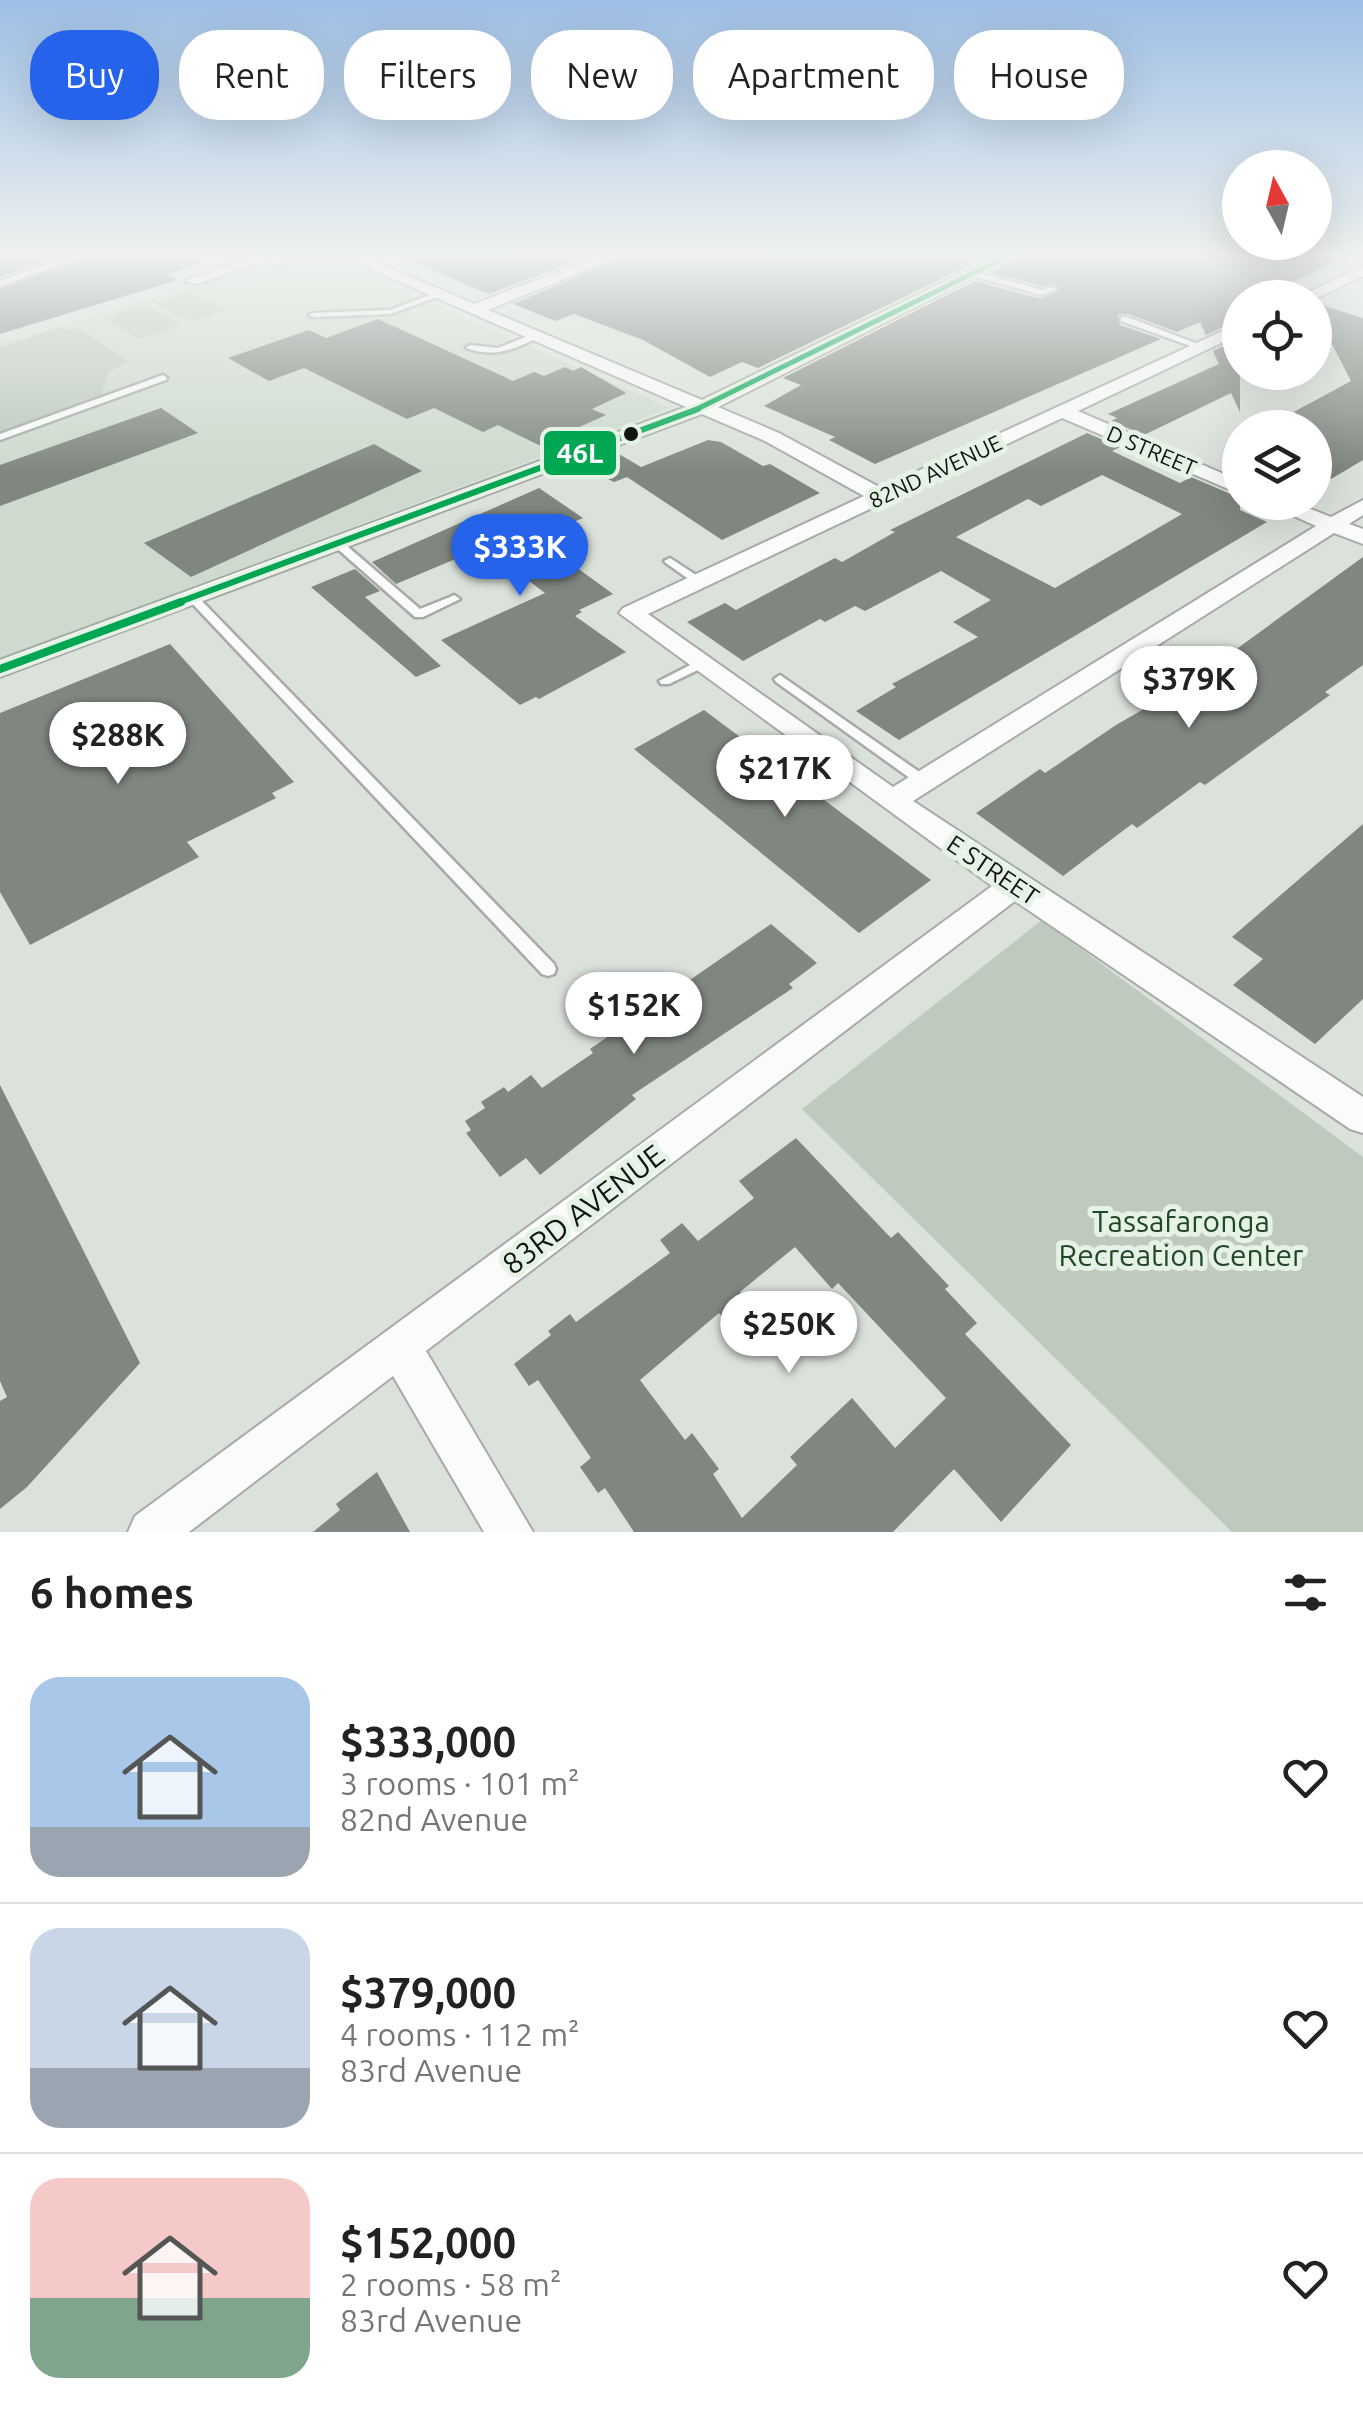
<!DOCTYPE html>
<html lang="en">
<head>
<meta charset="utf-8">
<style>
  :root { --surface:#fff; --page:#f2f2f2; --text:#222; --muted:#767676; --line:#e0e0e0; --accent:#2563eb }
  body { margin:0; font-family:Ubuntu,sans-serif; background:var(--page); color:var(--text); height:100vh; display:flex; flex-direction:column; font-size:38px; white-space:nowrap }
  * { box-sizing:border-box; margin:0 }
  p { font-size:32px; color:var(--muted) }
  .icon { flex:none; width:55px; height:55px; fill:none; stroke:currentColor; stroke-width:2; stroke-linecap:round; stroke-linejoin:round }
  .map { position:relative; height:1532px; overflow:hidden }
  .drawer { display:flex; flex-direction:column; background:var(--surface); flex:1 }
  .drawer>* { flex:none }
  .guide { position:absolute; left:30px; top:30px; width:1305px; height:90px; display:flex; gap:20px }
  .needle { width:65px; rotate:352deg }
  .fabs { position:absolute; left:1222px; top:150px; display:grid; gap:20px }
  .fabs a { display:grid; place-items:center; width:110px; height:110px; border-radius:50%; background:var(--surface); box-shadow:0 10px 40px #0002; font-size:50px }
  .price { position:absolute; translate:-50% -85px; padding:0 22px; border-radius:35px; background:#fff; color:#222; font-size:32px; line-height:65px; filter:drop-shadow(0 2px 5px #0008) }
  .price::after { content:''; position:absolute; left:50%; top:60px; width:30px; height:22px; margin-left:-15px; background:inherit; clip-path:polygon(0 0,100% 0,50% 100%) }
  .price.active { background:var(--accent); color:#fff }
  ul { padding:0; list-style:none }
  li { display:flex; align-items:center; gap:30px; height:250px; padding:0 30px }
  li+li { border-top:2px solid var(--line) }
  li span { display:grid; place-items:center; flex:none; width:280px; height:200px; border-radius:30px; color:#555 }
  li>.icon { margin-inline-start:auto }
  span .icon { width:120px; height:120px; fill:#fffc; stroke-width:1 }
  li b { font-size:42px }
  h2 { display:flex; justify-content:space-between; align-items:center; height:120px; padding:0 30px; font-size:42px }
  .pill { padding:0 35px; border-radius:40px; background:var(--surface); box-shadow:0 10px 40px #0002; font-size:35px; line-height:90px }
  .pill.active { background:var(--accent); color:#fff }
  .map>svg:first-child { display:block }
  .built { fill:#cddacd }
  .green { fill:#bdcabd }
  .building { fill:#808780; fill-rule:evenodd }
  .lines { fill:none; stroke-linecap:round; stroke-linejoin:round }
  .service-casing { stroke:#a6aba6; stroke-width:5 }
  .minor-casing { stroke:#a6aba6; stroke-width:4 }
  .service { fill:#fafbfa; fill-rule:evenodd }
  .minor { fill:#fafbfa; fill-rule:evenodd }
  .bus-1-far2-casing { stroke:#e5f2e5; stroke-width:10 }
  .bus-1-far1-casing { stroke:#e5f2e5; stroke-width:12 }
  .bus-1-casing { stroke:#e5f2e5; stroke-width:15 }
  .bus-1-far2 { stroke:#00a651; stroke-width:5 }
  .bus-1-far1 { stroke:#00a651; stroke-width:6 }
  .bus-1 { stroke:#00a651; stroke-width:8 }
  .bus-dot { fill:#111511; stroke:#e5f2e5; stroke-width:4 }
  .labels { text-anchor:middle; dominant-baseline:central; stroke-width:10; stroke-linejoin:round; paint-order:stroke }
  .far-street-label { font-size:22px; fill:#111511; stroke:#e5f2e5 }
  .street-label { font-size:25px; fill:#111511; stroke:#e5f2e5 }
  .near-street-label { font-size:30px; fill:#111511; stroke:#e5f2e5 }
  .near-park-label { font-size:30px; fill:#214826; stroke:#e5f2e5 }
  .line-badge { stroke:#e5f2e5; stroke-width:4 }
  .badge-label { font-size:28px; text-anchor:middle; font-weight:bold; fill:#fff }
</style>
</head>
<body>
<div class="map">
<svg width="1363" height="1532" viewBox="0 0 1363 1532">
  <rect width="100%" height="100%" fill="#dbe2db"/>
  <path class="built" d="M285,257h38l347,151 -670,251v-315z"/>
  <g class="green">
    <path d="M190,292l36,17 -36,13 -36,-19z"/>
    <path d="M147,305l35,20 -43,14 -36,-21z"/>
    <path d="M59,328l20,1 49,32 -20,12 -7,23 -101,37v-86z"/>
    <path d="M1042,920l321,237v375h-131l-430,-423z"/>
  </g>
  <g class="building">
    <path d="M0,257h56l-56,20z"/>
    <path d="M84,257h115l1,7 -33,10 11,6 -178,54v-45z"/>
    <path d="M400,257h186l-97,37z"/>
    <path d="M622,257h364l-228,111 -16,-6 -32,15 -67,-37 -69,-26 -19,7 -42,-17z"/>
    <path d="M1018,257h327l-87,41h-18v21l-34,16 -6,-13 -23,10 -49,-18h-10l2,11 41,14 -286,125 -46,-24 6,-3 -71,-31 37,-21 -18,-7 192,-97 66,18 18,-9 -5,-6 -12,2 -50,-13z"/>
    <path d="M1315,303l48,15v142l-32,19 -16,-6v-45h-51l87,-47 -19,-37 -17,8z"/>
    <path d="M378,319l135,62 21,-9 10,4 21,-9 8,4 8,-4 45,26 -34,16 14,6 -31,14 16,9 -38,14 -55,-27 -15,7 -49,-24 -27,11 -103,-51 -35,13 -41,-23 81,-28 17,8z"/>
    <path d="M1240,338v74l-9,-19 -87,42 -33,-14 6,-3 -9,-4 111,-50 -6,-13z"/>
    <path d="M161,408l37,25 -198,73v-41z"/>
    <path d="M1087,433l33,14 -8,4 68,32 11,-6 49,21v12l27,12 -368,218 -43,-29 40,-24 -4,-3 86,-47 -25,-15 38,-22 -50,-29 -76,40 -10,-5 -30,16 -5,-3 -77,42 -56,-39 38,-19 11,7 99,-52 7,4 53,-30 -5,-2zM1102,475l80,39 -127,74 -99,-51 72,-38 13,7z"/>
    <path d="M708,440l13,2 42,24 7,-2 50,29 -98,47 -95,-63 -13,5 -36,-18 36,-13 27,16z"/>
    <path d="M374,444l48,27 -231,106 -47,-34z"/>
    <path d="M539,488l44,30 -47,20 77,56 -34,16 3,2 -7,4 51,36 -87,47 -3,-2 -16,8 -79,-65 104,-47 -61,-46 -88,37 -24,-22z"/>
    <path d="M1363,557v108l-38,27 5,3 -125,90 -5,-3 -63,46 -5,-4 -69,52 -87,-63 64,-44 5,4 71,-48 75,-43z"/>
    <path d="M355,569l25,22 -15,6 76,69 -25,11 -105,-90z"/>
    <path d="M170,644l124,138 -22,11 4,5 -89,44 12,15 -169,88 -30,-53v-179z"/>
    <path d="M704,710l227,170 -72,53 -225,-184z"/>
    <path d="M1363,824v175l-48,45 -82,-59 30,-26 -31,-22z"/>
    <path d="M771,924l46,39 -28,21 4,4 -161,107 4,4 -96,76 -14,-17 -26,19 -34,-44 5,-3 -6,-9 20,-13 -4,-6 23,-15 4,5 23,-17 11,13 51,-35 -3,-4z"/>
    <path d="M0,1085l140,278 -113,124 -27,22v-108l7,-4 -7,-16z"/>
    <path d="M796,1138l95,100 7,-6 51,54 -4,3 32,34 -12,11 106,111 -70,77 -47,-53 -61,63h-259l-29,-44 -7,5 -18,-26 11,-9 -53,-78 -9,6 -15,-22 37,-29 -3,-4 22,-17 6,8 94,-69 -10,-13 22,-17 16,18 56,-43 -15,-17zM795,1247l37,42 6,-6 108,115 -51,50 -43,-50 -62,59 7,8 -55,53 -29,-44 6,-5 -27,-36 -7,7 -45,-60 79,-67 8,9 22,-19 -9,-11z"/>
    <path d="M377,1472l33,60h-97l27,-22 -4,-6z"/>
  </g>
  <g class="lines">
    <defs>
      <g id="service">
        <path d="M69,257h11l-80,29v-5z"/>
        <path d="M272,257l11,6 -7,2 -13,-7z"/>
        <path d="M975,272l67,18 10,-3 4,2 -14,6 -70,-19 -1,-2z"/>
        <path d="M435,293l7,2 -51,19 -78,3 -4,-2 4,-2 77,-3z"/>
        <path d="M1121,317h6l79,30 -7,2 -78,-28z"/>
        <path d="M533,334l7,2c-24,14 -47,22 -74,12l4,-3 28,3z"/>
        <path d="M163,375l4,3 -1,2 -166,60v-6z"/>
        <path d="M336,539l4,1 80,69 30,-12 4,-2 6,4 -37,18h-8l-83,-73v-4z"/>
        <path d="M670,558l32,21v4h-8l-28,-20 -2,-2z"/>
        <path d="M192,594l4,1 358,369 2,5 -2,5 -6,2 -6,-2 -354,-375 -2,-2z"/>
        <path d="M700,660l4,1 2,3 -2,3 -35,17h-8l-2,-3z"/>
        <path d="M780,675l148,103 2,3 -2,3h-10l-142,-102 -2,-3z"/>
      </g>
      <g id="minor">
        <path d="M252,257h24l-79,27 -13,-3z"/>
        <path d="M343,257h21l110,47 123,-47h21l-130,53 214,90 293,-143h19l-296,150 61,26 102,55 359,-165v11l-162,77 162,70v13l-178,-76 -414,196 245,173 423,-261 -53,-24h30l38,15 32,-17v15l-14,9 14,5v15l-29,-11 -421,268 450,296v36l-13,-4 -335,-228 -589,450 107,181h-49l-91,-156 -204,156h-61l7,-16 857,-630 -373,-273 4,-5 241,-112 -99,-55 -63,-27 -702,263v-17l686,-253z"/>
        <path d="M1363,265v11l-48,23 -18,-1z"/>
      </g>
    </defs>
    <use href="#service" class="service-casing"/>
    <use href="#minor" class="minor-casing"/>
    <use href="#service" class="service"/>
    <use href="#minor" class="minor"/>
    <defs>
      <path id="bus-1-far2" d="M691,412l315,-155"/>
      <path id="bus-1-far1" d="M174,604l524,-195"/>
      <path id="bus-1" d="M0,669l181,-67"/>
    </defs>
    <use href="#bus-1-far2" class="bus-1-far2-casing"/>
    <use href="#bus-1-far1" class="bus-1-far1-casing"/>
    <use href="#bus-1" class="bus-1-casing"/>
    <use href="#bus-1-far2" class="bus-1-far2"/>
    <use href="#bus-1-far1" class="bus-1-far1"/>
    <use href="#bus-1" class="bus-1"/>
  </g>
  <linearGradient id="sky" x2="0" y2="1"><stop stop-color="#9dbee5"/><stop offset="0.54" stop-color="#eff2ef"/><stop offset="1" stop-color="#eff2ef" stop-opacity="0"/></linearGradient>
  <rect width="1363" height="472" fill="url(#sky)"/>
  <circle class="bus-dot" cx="631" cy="434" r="9"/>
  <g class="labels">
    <g class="far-street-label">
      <text transform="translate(1152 450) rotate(23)">D STREET</text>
      <text transform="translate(935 471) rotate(-25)">82ND AVENUE</text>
    </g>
    <g class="street-label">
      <text transform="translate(993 870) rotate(34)">E STREET</text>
    </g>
    <g class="near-street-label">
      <text transform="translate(583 1209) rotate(-37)">83RD AVENUE</text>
    </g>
    <g class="near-park-label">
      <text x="1181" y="1221">Tassafaronga<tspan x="1181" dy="34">Recreation Center</tspan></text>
    </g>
  </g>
  <rect class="line-badge" x="542" y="429" width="76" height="48" rx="10" fill="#00a651"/>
  <g class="badge-label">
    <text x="580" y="463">46L</text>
  </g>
</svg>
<div class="fabs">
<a><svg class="needle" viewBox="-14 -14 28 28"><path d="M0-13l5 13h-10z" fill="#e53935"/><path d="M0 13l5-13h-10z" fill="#767676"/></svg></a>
<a><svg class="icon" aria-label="locate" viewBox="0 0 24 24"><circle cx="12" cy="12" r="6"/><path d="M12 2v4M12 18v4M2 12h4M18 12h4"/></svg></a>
<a><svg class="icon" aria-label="layers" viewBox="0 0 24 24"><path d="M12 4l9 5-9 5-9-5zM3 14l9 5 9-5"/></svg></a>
</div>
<b class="price active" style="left:520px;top:599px">$333K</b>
<b class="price" style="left:1189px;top:731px">$379K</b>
<b class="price" style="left:118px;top:787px">$288K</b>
<b class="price" style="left:785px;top:820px">$217K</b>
<b class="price" style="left:634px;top:1057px">$152K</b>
<b class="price" style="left:789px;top:1376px">$250K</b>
<div class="guide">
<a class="pill active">Buy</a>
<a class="pill">Rent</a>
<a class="pill">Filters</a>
<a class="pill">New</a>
<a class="pill">Apartment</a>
<a class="pill">House</a>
</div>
</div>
<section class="drawer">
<h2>6 homes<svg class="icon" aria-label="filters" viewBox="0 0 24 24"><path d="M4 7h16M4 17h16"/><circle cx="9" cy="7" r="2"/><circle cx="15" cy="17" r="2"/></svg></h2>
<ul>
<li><span style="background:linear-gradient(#a9c7e8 75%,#9aa5b1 0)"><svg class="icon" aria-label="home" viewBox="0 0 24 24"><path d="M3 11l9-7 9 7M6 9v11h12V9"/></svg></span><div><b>$333,000</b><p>3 rooms · 101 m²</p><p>82nd Avenue</p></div><svg class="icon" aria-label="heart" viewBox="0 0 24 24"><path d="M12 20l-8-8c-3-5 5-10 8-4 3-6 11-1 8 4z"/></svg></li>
<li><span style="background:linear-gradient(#c9d6e8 70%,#9aa5b1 0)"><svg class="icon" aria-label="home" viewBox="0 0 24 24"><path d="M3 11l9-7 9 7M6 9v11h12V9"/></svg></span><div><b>$379,000</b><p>4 rooms · 112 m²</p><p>83rd Avenue</p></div><svg class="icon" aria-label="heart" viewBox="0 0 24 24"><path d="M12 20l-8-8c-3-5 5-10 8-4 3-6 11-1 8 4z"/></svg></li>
<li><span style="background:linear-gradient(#f6c9c9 60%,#7fa58c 0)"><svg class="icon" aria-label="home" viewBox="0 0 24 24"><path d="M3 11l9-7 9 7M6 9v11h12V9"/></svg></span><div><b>$152,000</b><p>2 rooms · 58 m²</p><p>83rd Avenue</p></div><svg class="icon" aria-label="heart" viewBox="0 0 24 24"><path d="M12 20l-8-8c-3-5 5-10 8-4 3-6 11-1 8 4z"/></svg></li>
</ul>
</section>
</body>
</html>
